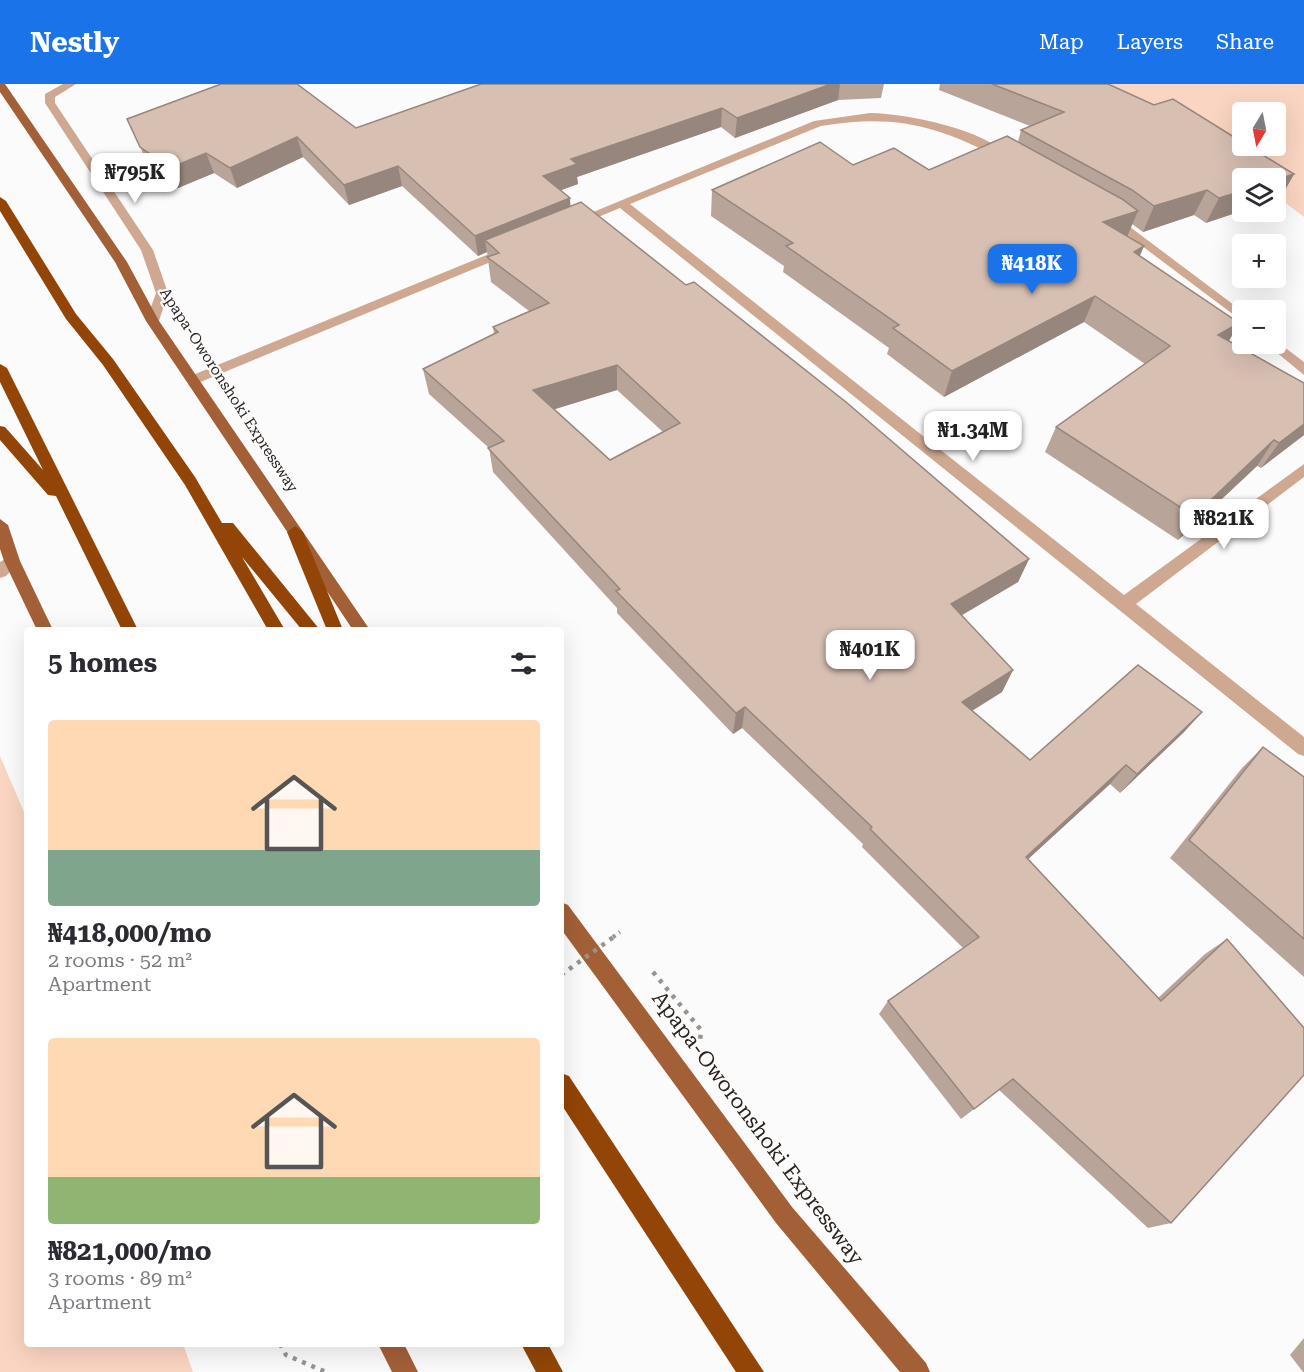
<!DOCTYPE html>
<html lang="en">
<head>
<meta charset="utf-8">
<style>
  :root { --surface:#fff; --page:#f2f2f3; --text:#2b2b33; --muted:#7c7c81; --accent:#1a73e8 }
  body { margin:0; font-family:"Roboto Serif",serif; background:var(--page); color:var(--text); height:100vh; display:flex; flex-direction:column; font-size:22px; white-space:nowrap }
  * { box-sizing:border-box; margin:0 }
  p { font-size:20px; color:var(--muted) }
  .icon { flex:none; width:33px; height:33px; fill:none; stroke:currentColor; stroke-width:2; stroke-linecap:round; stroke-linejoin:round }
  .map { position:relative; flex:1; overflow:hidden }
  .panel { position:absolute; left:24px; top:543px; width:540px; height:720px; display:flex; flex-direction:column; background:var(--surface); border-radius:6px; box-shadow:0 6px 24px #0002 }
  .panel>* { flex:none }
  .needle { width:39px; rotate:190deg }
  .tools { position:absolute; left:1232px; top:18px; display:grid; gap:12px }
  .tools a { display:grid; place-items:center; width:54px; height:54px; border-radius:6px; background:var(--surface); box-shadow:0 6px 24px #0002; font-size:30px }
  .price { position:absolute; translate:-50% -51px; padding:0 14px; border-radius:12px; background:#fff; color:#222; font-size:20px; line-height:39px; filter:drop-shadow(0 2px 3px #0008) }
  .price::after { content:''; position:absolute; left:50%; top:36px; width:18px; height:14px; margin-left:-9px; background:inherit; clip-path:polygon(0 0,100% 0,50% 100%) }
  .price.active { background:var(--accent); color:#fff }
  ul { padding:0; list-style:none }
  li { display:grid; align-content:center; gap:12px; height:318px; padding:0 24px }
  li span { display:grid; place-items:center; height:186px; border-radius:6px; color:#555 }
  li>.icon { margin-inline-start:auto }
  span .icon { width:108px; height:108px; fill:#fffc; stroke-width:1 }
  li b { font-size:26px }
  h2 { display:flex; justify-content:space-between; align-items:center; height:72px; padding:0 24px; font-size:26px }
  header { display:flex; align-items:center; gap:36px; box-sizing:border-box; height:84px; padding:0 30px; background:var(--accent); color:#fff }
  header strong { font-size:28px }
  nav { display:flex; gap:33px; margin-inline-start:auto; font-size:21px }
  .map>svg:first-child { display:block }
  .green { fill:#fad5c1; fill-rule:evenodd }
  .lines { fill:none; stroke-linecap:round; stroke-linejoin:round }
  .path { stroke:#979391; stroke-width:4.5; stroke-dasharray:4 6; stroke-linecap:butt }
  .minor { fill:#cfa892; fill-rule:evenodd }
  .major { fill:#a36037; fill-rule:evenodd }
  .highway { fill:#924506; fill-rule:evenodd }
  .path-bridge-far1 { stroke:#979391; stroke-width:4; stroke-dasharray:3 4.5; stroke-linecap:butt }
  .path-bridge { stroke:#979391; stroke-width:4.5; stroke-dasharray:4 6; stroke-linecap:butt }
  .wall { fill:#b9a499; fill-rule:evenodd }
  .shaded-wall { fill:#96867d }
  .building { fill:#d7bfb2; stroke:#96867d; stroke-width:1.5; fill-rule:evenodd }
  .labels { text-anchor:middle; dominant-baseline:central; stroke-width:4.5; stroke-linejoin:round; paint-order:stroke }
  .far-street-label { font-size:15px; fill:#2b221d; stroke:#fbfbfb }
  .near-street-label { font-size:21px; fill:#2b221d; stroke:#fbfbfb }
</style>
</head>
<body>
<header>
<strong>Nestly</strong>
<nav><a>Map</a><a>Layers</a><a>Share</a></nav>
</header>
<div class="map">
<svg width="1304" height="1288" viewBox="0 0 1304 1288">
  <rect width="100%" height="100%" fill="#fbfbfb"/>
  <g class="green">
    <path d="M1103,0h201v133l-29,-22v-17zM1242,28h33v34h-33z"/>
    <path d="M0,672l27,63v525h156l10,28h-193z"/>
  </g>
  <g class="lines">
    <g class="path">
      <path d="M653,888l48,58 -1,11"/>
      <path d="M280,1260l6,11 40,17"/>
    </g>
    <g class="minor">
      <path d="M63,0h13l-21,13v6l98,147 15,43 -10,31 -5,1 -7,-4 10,-28 -15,-43 -96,-147v-9z"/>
      <path d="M870,29c39,1 113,16 141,44l-10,2c-64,-34 -108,-45 -180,-33l-191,78 494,391 180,-131v13l-168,127 168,133v19l-6,-2 -678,-546 -41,17 -10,-3 245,-101z"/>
      <path d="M1110,128l132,99v10l-136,-102 -2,-3z"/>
      <path d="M511,161l4,1v6l-317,131 -5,2 -7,-5 2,-3z"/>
      <path d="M1275,256l29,22v13l-34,-28 -1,-3h6z"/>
      <path d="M12,471l8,6 -14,15 -6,2v-16z"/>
    </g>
    <g class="major">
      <path d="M0,0h5l122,178 32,59 211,309h-17l-207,-309 -31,-59 -115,-170z"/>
      <path d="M0,435l8,6 12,36 33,69h-16l-33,-69 -4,-12z"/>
      <path d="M561,818l7,3 224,302 134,156 4,9h-30l-124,-149 -215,-294z"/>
      <path d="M378,1260h26l14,28h-26z"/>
    </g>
    <g class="highway">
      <path d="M0,113l6,4 70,113 37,45 82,118 27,46h11l87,107h-18l-60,-73 43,73h-17l-83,-145 -82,-120 -37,-46 -66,-108z"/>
      <path d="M0,280l7,4 131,262h-16l-66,-134 -8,-1 -48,-55v-14l5,1 38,43 -43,-88z"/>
      <path d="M295,442l8,6 40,98h-16l-40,-98z"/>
      <path d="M561,989l8,3 195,296h-28l-175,-268z"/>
      <path d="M521,1260h27l15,28h-27z"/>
    </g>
    <path class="path-bridge-far1" d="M613,853l7,-5"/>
    <path class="path-bridge" d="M561,891l54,-39"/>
  </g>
  <g class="wall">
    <path d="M481,0h403l-3,14 -43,2 -103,38 -14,-11 -144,50 1,7 -17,6 10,16 458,353 -11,23 -57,33 52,55 -11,22 -30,19 58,49 172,-48 -18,20 -64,61 -10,-9 -82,75 130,139 47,-44 22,-15 -56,284 -23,5 -149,-138 -38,29 -82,-105 9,-13 75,-53 -101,-101 1,-3 -121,-116 -9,6 -116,-121v-5l-124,-136 -4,-24 -60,-54 -6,-25 71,-35 -1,-7 36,-16 -38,-29 -4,-30 -9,4 -76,-70 -53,19 -46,-48 -66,31 -23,-15 -36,15 -29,-22 -22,-47 229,9zM617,306l46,42 -53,28 -56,-51z"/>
    <path d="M940,0h168l186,90 -14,25 -5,2v-23l-69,45 -12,-8 -51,17 -11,-8 -5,12 17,10 -4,10 99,67 -10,18 75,42v52l-43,33 -4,-2 -79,74 -133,-88 11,-25 89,-63 -61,-42 -140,75 -57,-43 2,-6 -106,-76 1,-6 -73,-50 1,-26 141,-25 76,5 89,-28 3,-12 9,-4 -91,-36z"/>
    <path d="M1263,663l41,30v200l-134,-119 72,-90z"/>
    <path d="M1304,1254v34h-1l-13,-17z"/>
  </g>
  <g class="shaded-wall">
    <path d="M831,0h9l-2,16 -103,38 2,-20z"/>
    <path d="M722,24l-1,19 -144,50 1,7 -33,12 -2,-20 28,-17z"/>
    <path d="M297,53l6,20 -66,31 -7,-20z"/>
    <path d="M206,69l8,20 -36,15 -8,-20z"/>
    <path d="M398,82l4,20 -53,19 -5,-20z"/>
    <path d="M1294,90l-14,25 -5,2v-21z"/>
    <path d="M1207,106l-13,25 -51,17 11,-26z"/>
    <path d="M1242,107v20l-36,12 13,-25z"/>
    <path d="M570,114l1,20 -86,22 2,12 -9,4 -3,-20z"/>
    <path d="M1138,127l-11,26 -24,-15z"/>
    <path d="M1144,162l-12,26 2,-20z"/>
    <path d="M1095,212l-11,26 -140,75 8,-26z"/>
    <path d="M1239,239l-15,26 -6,-14z"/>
    <path d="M617,281v25l-81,25 -3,-25z"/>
    <path d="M1304,340v11l-43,33 18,-25z"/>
    <path d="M1274,356l-17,26 -79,74 16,-24z"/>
    <path d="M1029,475l-11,23 -76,45 9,-23z"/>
    <path d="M1013,586l-11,22 -50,31 10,-21z"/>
    <path d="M745,623l-3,21 -9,6 3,-21z"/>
    <path d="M1202,628l-18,20 -64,61 17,-19z"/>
    <path d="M1126,681l-16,19 -98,90 14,-17z"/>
  </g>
  <g class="building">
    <path d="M221,0h76l59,44 125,-44h350l-94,34 -15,-10 -151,51 6,5 -34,12 27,22 -95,38 -77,-70 -54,19 -47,-48 -67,31 -24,-15 -36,15 -30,-21 -13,-28z"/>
    <path d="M992,0h116l46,21 19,-6 69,43v4h6l46,28 -19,6v-2h-33v13l-23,7 -12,-8 -53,16 -22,-16 -111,-60 43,-18z"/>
    <path d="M1007,52l115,63 16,12 -35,11 41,24 -10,6 105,71 -21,12 86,48v41l-25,19 -5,-3 -80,76 -138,-89 114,-81 -75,-50 -143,75 -59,-43 6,-3 -113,-79 7,-3 -81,-53 108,-48 33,23 41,-17 35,22z"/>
    <path d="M581,118l105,83 8,-3 152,120 183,157 -78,45 62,66 -51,32 68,58 108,-95 64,47 -65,62 -11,-9 -100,92 135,144 66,-62 77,89v47l-133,148 -158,-144 -39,30 -86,-108 91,-64 -109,-108 2,-2 -127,-120 -9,6 -120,-122 4,-2 -132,-141 16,-7 -81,-72 75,-37 -5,-5 56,-24 -62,-46 12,-4 -14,-13zM617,281l63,58 -70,37 -77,-70z"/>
    <path d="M1263,663l41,30v162l-115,-99z"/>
  </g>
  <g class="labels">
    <g class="far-street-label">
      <text transform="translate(229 306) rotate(57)">Apapa-Oworonshoki Expressway</text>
    </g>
    <g class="near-street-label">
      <text transform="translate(758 1044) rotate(53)">Apapa-Oworonshoki Expressway</text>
    </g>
  </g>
</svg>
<div class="tools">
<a><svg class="needle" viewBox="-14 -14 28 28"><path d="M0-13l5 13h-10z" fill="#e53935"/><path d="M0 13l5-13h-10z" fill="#7c7c81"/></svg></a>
<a><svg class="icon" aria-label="layers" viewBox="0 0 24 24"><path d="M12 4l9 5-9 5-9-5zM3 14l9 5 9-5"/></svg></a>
<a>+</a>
<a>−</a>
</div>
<b class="price" style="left:135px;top:120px">₦795K</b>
<b class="price active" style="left:1032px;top:211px">₦418K</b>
<b class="price" style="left:973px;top:378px">₦1.34M</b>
<b class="price" style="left:1224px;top:466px">₦821K</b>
<b class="price" style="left:870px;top:597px">₦401K</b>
<section class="panel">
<h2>5 homes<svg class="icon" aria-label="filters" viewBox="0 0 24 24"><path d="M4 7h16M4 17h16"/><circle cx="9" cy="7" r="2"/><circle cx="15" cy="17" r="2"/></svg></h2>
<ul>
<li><span style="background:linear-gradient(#ffd9b3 70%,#7fa58c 0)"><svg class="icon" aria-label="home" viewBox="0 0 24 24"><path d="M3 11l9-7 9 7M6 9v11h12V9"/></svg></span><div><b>₦418,000/mo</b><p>2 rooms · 52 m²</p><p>Apartment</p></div></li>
<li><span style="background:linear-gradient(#ffd9b3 75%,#8fb573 0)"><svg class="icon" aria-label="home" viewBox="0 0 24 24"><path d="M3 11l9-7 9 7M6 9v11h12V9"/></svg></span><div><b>₦821,000/mo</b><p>3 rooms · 89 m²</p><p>Apartment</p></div></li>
</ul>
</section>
</div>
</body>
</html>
